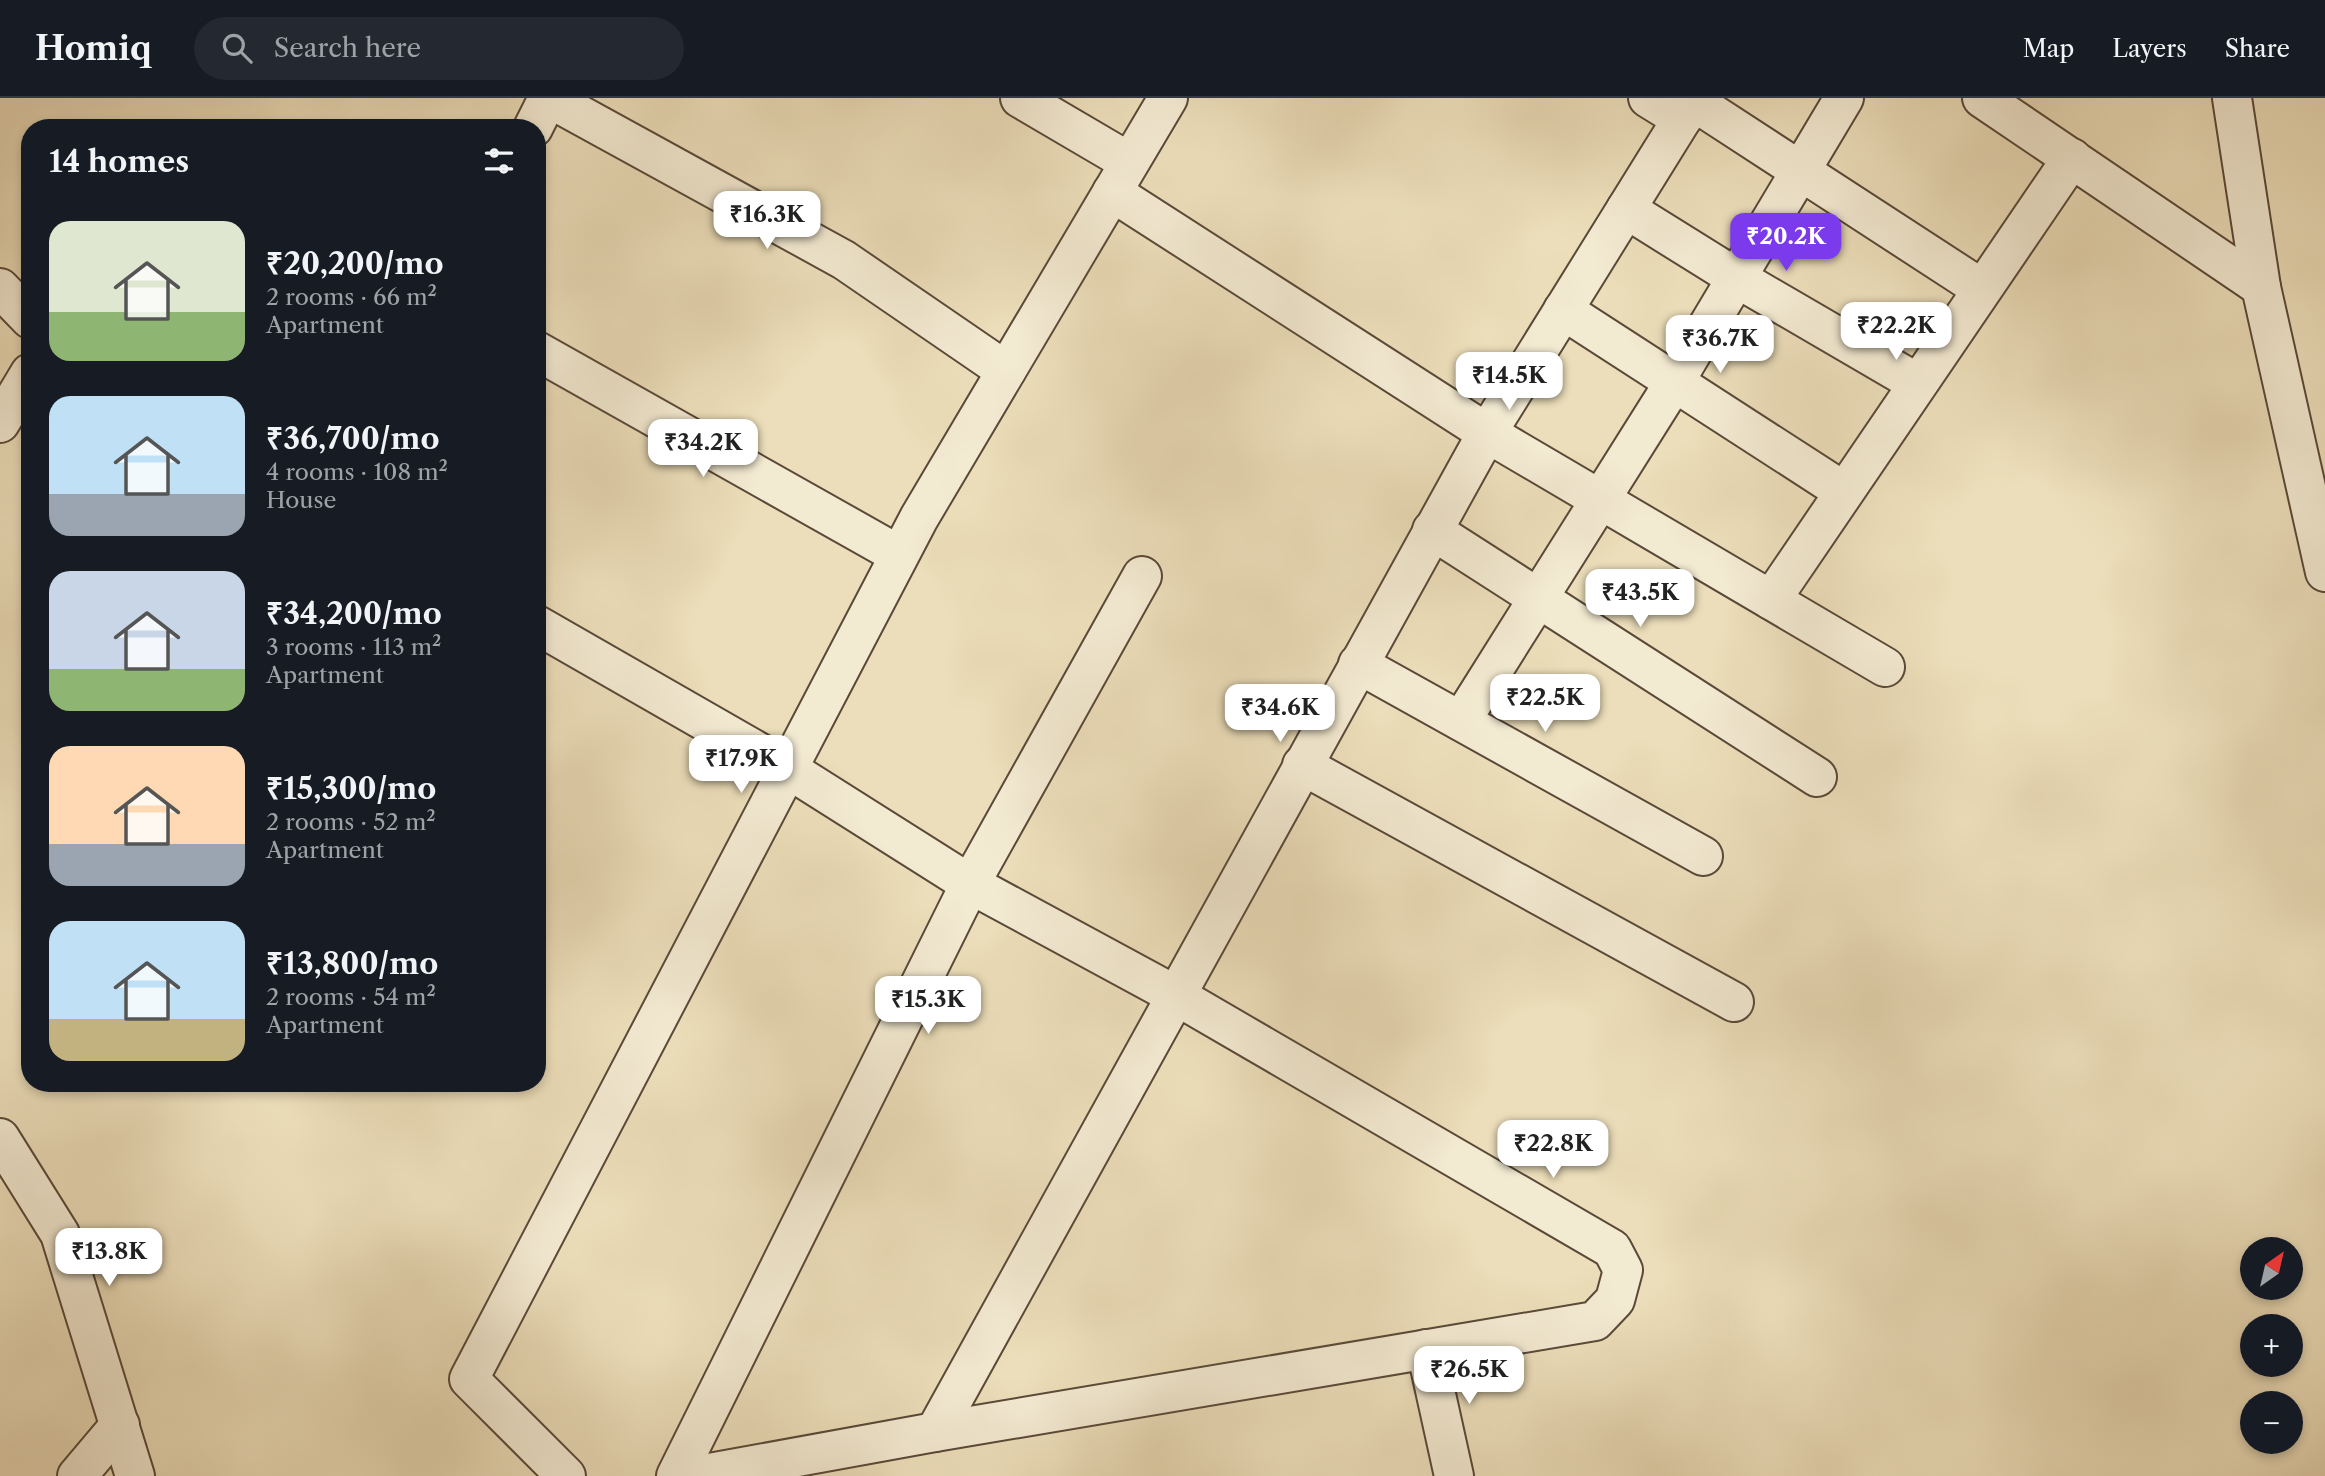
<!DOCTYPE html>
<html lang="en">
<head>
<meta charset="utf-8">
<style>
  :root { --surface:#171b24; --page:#242831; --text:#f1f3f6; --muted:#9ea1a6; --line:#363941; --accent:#7c3aed }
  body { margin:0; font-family:"Libre Caslon Text",serif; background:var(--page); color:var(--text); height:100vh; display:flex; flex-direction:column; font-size:26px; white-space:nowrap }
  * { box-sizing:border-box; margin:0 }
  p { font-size:23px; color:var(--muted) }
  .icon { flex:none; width:38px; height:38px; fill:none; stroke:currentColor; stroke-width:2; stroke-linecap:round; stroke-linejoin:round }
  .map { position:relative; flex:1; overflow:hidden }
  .panel { position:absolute; left:21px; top:21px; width:525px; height:973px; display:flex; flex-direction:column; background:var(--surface); border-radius:28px; box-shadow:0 4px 10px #0003 }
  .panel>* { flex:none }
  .needle { width:46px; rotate:34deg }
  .controls { position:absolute; left:2240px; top:1139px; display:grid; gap:14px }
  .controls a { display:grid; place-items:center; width:63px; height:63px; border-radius:50%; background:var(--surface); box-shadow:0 4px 10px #0003; font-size:35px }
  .price { position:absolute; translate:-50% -60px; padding:0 16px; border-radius:14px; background:#fff; color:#222; font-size:23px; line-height:46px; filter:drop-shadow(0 2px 4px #0008) }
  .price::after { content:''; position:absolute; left:50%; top:42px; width:21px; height:16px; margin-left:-10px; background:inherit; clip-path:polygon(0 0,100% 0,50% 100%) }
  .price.selected { background:var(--accent); color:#fff }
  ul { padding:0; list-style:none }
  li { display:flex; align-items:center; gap:21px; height:175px; padding:0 28px }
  li span { display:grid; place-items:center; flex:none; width:196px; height:140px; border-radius:21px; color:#555 }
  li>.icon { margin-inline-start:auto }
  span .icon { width:84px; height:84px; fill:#fffc; stroke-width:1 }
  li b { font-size:30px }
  h2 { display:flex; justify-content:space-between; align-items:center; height:84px; padding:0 28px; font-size:30px }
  header { display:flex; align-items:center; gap:42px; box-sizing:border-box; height:98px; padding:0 35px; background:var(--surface); border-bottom:2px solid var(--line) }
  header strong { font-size:33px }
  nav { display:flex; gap:38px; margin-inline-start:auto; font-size:24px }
  .search { width:490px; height:63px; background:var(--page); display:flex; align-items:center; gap:18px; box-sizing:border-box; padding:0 24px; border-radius:38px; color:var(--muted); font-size:26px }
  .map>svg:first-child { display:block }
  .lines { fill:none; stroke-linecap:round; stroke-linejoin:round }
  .minor-casing { stroke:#5a4939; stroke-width:42 }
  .minor { stroke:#f3ead2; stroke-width:38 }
</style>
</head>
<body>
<header>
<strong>Homiq</strong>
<div class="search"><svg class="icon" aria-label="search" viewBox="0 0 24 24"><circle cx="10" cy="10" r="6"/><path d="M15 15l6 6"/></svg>Search here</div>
<nav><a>Map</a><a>Layers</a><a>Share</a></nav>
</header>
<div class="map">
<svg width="2325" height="1378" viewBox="0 0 2325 1378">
  <rect width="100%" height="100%" fill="#ecdeba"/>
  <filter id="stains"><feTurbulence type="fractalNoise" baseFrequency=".00286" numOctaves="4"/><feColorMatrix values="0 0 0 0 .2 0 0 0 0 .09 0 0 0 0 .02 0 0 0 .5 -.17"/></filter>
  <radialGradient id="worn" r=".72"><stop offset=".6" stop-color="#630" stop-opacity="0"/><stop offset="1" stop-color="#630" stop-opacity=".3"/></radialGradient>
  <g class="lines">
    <defs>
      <g id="minor">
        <path d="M549,0l295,162 162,111"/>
        <path d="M1020,0l109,64"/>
        <path d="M1648,0l34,21"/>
        <path d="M1982,0l279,189"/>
        <path d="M2232,0l29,189 64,285"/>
        <path d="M1693,3l289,188"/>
        <path d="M533,30l15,-30"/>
        <path d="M1112,94l375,241 398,234"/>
        <path d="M1626,111l109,68 182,106"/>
        <path d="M0,190l30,31"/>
        <path d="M1563,212l280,181"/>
        <path d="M537,253l362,204"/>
        <path d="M0,325l30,-50"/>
        <path d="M1432,432l385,247"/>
        <path d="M1771,502l301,-442"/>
        <path d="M537,527l251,144 182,115 205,111 437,254 11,21 -8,30 -20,21 -660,111 -242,44"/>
        <path d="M1358,566l345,192"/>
        <path d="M1461,623l214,-340 169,-283"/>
        <path d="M1302,667l432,237"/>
        <path d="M0,1040l60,96 75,242"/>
        <path d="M1426,1251l28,127"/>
        <path d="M935,1334l552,-999 208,-335"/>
        <path d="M77,1378l43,-51"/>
        <path d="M566,1378l-97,-97 450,-861 249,-420"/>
        <path d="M676,1378l294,-592 172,-308"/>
      </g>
    </defs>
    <use href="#minor" class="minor-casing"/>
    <use href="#minor" class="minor"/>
  </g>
  <rect width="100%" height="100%" filter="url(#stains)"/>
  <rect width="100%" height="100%" fill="url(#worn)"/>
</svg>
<div class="controls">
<a><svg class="needle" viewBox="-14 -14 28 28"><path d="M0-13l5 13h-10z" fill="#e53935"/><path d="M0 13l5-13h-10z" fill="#9ea1a6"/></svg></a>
<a>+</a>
<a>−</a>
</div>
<b class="price" style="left:767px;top:153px">₹16.3K</b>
<b class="price selected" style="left:1786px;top:175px">₹20.2K</b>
<b class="price" style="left:1896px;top:264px">₹22.2K</b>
<b class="price" style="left:1720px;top:277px">₹36.7K</b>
<b class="price" style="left:1509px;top:314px">₹14.5K</b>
<b class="price" style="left:703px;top:381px">₹34.2K</b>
<b class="price" style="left:1640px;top:531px">₹43.5K</b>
<b class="price" style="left:1545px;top:636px">₹22.5K</b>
<b class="price" style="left:1280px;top:646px">₹34.6K</b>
<b class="price" style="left:741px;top:697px">₹17.9K</b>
<b class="price" style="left:928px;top:938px">₹15.3K</b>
<b class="price" style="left:1553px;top:1082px">₹22.8K</b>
<b class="price" style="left:109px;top:1190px">₹13.8K</b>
<b class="price" style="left:1469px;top:1308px">₹26.5K</b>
<section class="panel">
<h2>14 homes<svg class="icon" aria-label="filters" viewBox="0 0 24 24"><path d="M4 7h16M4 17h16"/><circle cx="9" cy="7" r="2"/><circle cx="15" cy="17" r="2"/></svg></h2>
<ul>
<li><span style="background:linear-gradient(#dfe7d0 65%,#8fb573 0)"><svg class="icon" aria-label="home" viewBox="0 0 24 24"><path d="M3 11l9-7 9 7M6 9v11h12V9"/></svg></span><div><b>₹20,200/mo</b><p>2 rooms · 66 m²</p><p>Apartment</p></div></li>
<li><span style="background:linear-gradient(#bfe0f5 70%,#9aa5b1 0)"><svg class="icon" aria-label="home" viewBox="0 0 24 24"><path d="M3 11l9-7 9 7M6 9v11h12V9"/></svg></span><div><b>₹36,700/mo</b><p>4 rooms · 108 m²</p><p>House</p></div></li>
<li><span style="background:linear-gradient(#c9d6e8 70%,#8fb573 0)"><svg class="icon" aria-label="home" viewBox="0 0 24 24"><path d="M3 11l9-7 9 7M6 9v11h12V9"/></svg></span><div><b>₹34,200/mo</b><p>3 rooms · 113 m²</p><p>Apartment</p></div></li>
<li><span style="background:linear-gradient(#ffd9b3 70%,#9aa5b1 0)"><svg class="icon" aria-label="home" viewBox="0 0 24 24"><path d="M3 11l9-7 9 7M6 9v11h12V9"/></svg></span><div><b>₹15,300/mo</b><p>2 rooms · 52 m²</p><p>Apartment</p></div></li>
<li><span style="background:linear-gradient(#bfe0f5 70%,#c2b280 0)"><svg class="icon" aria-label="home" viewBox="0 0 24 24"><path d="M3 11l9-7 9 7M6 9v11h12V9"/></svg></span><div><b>₹13,800/mo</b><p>2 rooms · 54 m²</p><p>Apartment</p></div></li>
</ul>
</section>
</div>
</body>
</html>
